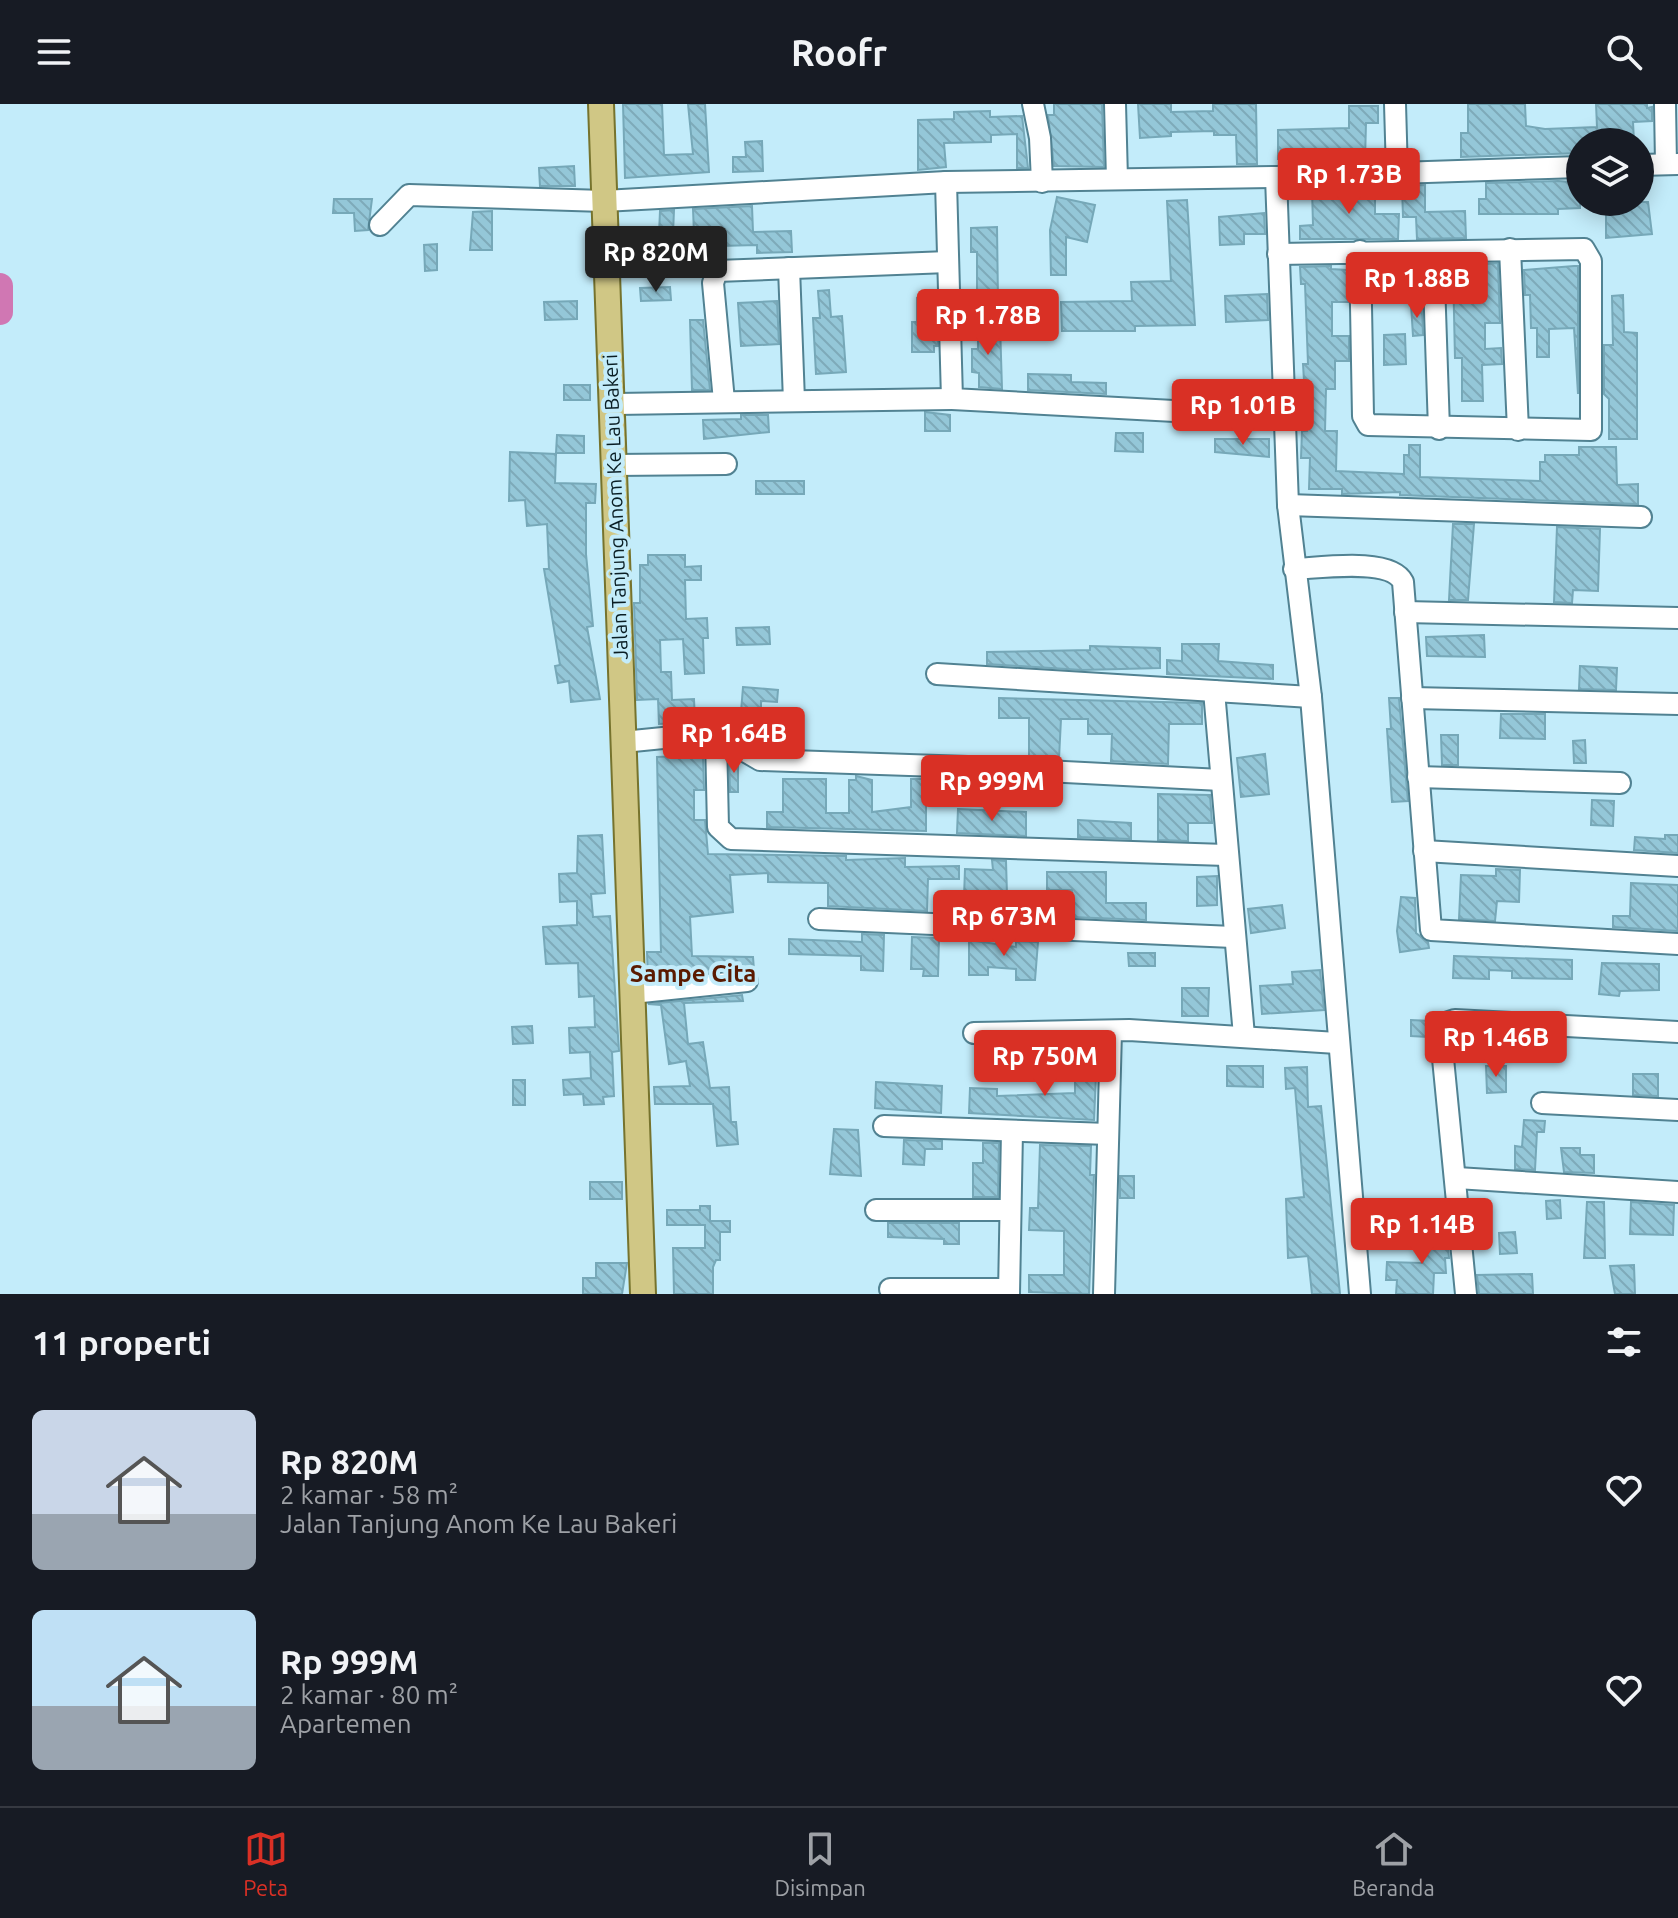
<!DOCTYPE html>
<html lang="id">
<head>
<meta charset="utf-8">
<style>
  :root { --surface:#171b24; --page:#20242c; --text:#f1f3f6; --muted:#9ea1a6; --line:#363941; --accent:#d93025 }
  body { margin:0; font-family:Ubuntu,sans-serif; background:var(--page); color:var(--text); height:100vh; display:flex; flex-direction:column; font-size:30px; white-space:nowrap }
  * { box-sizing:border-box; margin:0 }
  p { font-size:26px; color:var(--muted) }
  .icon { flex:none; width:44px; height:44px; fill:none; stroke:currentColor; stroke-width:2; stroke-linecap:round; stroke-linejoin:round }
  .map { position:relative; height:1190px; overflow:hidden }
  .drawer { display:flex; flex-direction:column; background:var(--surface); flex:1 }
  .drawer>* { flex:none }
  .controls { position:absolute; left:1566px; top:24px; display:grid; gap:16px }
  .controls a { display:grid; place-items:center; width:88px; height:88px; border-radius:50%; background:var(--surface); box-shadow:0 4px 20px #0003; font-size:40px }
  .price { position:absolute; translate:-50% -68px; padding:0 18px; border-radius:8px; background:var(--accent); color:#fff; font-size:26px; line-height:52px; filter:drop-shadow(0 2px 4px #0008) }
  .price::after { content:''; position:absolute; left:50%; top:48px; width:24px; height:18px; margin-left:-12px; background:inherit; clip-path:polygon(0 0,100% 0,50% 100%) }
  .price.selected { background:#222; color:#fff }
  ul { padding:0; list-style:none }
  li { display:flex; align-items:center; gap:24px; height:200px; padding:0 32px }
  li span { display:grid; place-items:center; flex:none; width:224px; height:160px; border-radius:12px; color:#555 }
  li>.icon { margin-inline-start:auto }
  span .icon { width:96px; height:96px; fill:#fffc; stroke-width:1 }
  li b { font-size:34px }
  h2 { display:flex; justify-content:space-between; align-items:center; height:96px; padding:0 32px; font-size:34px }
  header { display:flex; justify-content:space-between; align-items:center; height:104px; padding:0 32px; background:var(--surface); font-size:36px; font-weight:600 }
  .tab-bar { display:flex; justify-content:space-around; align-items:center; height:112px; border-top:2px solid var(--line); background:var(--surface); font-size:22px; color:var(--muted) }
  .tab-bar a { display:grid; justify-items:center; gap:4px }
  .tab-bar .selected { color:var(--accent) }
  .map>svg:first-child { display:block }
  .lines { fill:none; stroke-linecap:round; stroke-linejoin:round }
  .river { stroke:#d077b3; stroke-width:26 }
  .building { fill:url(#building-back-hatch); stroke:#76a8b8; stroke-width:2 }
  .minor-casing { stroke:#518292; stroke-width:24 }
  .major-casing { stroke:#76732d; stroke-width:28 }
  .minor { stroke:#fff; stroke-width:20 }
  .major { stroke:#d0c785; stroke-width:24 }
  .labels { text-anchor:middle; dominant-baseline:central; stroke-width:8; stroke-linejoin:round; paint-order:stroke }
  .street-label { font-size:20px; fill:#091d23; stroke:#c3ecfa }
  .quarter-label { font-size:24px; font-weight:bold; fill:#5a1a00; stroke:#c3ecfa }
</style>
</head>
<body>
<header><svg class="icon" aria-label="menu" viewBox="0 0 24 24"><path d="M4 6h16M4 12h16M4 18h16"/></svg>Roofr<svg class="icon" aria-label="search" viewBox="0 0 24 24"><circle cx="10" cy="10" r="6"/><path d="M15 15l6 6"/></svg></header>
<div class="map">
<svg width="1678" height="1190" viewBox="0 0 1678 1190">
  <defs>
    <pattern id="building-back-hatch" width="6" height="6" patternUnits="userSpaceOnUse" patternTransform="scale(2)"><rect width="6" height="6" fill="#94c7d8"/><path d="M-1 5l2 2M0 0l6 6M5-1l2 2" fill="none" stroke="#7eaab9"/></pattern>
  </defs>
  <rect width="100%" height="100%" fill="#c3ecfa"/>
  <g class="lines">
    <path class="river" d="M0,182v26"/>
  </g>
  <g class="building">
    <path d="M623,0h39l2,51 29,-1 -5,-50h17l4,68 -84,6z"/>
    <path d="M1054,0h48l2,63 -50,-1 -6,-51h6z"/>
    <path d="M1138,0h33v8l42,-1v-7h43l1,60h-20l-1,-29h-22v-4l-43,1v4l-31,2z"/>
    <path d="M1468,0h57l1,22 19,3 52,-2 -1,-23h51v4l5,-1v14l-19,1 1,20h-54v11l-119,4v-24h7z"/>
    <path d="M1349,2h29v17h-12l-1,38 -87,-2v-29l71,-2z"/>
    <path d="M990,7v6l32,-1 6,52h-11v-34l-26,1v7l-47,1 2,24 -28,3v-50l36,-1v-7z"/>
    <path d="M762,37l1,30 -30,1v-15h13l-1,-15z"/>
    <path d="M574,62l1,20h-35l-1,-18z"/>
    <path d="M1558,77l22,2v25l-22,1v5h-79v-15h7v-16z"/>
    <path d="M1425,81v27l40,-1 1,27 -49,1 -1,-22h-13l-1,-31z"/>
    <path d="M1375,83v27h24l-1,25h-98v-13l13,-1 -1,-36z"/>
    <path d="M1057,93l38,8 -8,37 -21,-5v38h-15l-1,-45z"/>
    <path d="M334,95h38l-4,31 -13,1 -1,-18h-21z"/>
    <path d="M1187,96l8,125 -60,1v5h-73l-1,-29 71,-1 -1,-19 40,-1 -4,-80z"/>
    <path d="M1606,98h42l4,32 -46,4z"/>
    <path d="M752,102l1,26 38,-1 1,21 -35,1v-8l-38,1v12l-24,1 -2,-50z"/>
    <path d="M674,106l-2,47h-14l2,-46z"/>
    <path d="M492,107v39h-22l3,-38z"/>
    <path d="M1264,109l1,21h-21v10l-24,1 -1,-28z"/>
    <path d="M997,123l1,74h-21v-49h-6v-24z"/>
    <path d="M437,140v26l-12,1 -1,-26z"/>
    <path d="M634,145h22l1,16 -23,1z"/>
    <path d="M1498,159l2,60h-15v26l16,-1 1,16 -20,1 1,36h-21v-43h-7l-2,-89 33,-1v-4z"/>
    <rect x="1380" y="161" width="18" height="32"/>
    <path d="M1331,162v3l16,1 1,32h-16v34h17v25h-14v28h-9l-1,42h12l-1,40 68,3v-19h5v-10h11v32l120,4v-19h5v-7h34v-8h37l1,38 21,-1v20l-238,-9v-3l-58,2v-5h-33l1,-31h-9l1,-27h5l-4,-67h5l-3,-80h-4l-1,-17z"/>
    <path d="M1574,162h4v128l-4,-66 -25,1v28h-12v-29h-6l-1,-33h-5l-1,-25z"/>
    <path d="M670,183l1,13 -30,1 -1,-13z"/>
    <path d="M829,186l2,27 11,-1 4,56 -30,2 -3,-56h7l-2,-27z"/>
    <path d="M1267,190l1,26 -42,2 -1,-26z"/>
    <path d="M1623,191l1,37 13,1v106h-28v-40l-5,-5v-49h9l-1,-49z"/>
    <path d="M917,194h15v21h5l1,27h-4v6h-22v-30h5z"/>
    <path d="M577,197v18l-32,1 -1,-18z"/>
    <path d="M777,197l2,43 -38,2 -3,-43z"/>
    <path d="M1411,200h11l1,31 -10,1z"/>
    <path d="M690,216h13l7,70h-18z"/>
    <path d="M978,220h22l2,65 -23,-2v-14l-7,-1v-23h6z"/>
    <path d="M1405,230l1,30 -22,1v-30z"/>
    <path d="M1028,270l43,1v7l35,1v11l-78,-4z"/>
    <rect x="564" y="281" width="26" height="15"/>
    <path d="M925,308l25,3v16h-25z"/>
    <path d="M741,311h27l1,17 -65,7 -1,-19 38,-1z"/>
    <path d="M1116,329h27v19l-28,-1z"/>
    <path d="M557,331l27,1v17h-28z"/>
    <path d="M1215,335h54v18l-54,-5z"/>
    <path d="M510,348l46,2 -1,29 41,1 -1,19h-9v51l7,72 -6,1 13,72 -29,3 -2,-21 -11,2 -3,-17 5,-1 -16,-96h5l-2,-45 -20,2 -2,-26 -16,1z"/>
    <rect x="756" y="377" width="48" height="13"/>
    <path d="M1453,420h21l-6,76h-19z"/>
    <path d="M1557,423l43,2 -2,62 -25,-1 -1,13 -18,-1z"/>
    <path d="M648,451h37v12l16,-1v14h-16l1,39 21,-1 1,20h-5l1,35 -19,1 -2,-35 -23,1 1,32h10l1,28 22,-1 1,23 -36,2 -1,-25 -21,1 -3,-97h6v-38h8z"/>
    <path d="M769,523l1,17 -33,1 -1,-17z"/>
    <path d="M1484,531l1,22 -58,-1 -1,-19z"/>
    <path d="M1182,540h37l-1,17 55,4v14l-106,-5v-14l15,1z"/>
    <path d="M1090,542l70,2v20l-78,2 -95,-6v-12l103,-2z"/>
    <path d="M1580,562l37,2 -1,22 -37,-1z"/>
    <path d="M743,583l35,3 -1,12 -16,-1v13l-20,-2z"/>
    <path d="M999,594l203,5v21h-33l-1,40 -57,-3 1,-27h-24v-15h-27l-2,40 -30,-2v-39h-30z"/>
    <path d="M1389,594h10l9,103 -16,1 -5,-73h4z"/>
    <path d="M1501,610h44v25l-45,-1z"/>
    <path d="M1441,631h17v30h-16z"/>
    <path d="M1585,636l1,23h-12l-1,-22z"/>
    <path d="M1265,650l4,40 -28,3 -4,-39z"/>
    <path d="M703,651l1,35h-10v30h11l3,34 138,2v4l59,-2v9l54,-1v13h-31l-1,32 -99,-5v-23l-60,-1v-9l-38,2 3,37 -43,5 2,39 61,1 1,13 -106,8 -1,-26h14l-4,-195z"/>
    <path d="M729,653l9,5v30h-8z"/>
    <path d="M856,672l16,4v32l39,-5v-28h23v21h-8v31l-159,-4v-15h16v-33h43v34h23v-33h7z"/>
    <path d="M1158,690l52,1 2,28h-24v18l-30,-1z"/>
    <path d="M1592,696l22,1 -1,25 -22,-1z"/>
    <path d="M958,705l68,3v24l-69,-3z"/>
    <path d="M1078,716l53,3v16l-53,-2z"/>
    <path d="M602,731l3,58 -14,1 2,23 17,-1 9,135 -7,1 2,44 -11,1 1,7 -20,1 -1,-11 -19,1 -1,-15 28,-2 -1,-26 -20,1 -1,-25 26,-1 -1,-31 -15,1 -1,-34 -32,1 -3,-37 34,-2v-24l-17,1 -1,-28 18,-1 1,-37z"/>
    <path d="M1665,731h13v18l-44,-3 1,-13 30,2z"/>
    <path d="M992,756l14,1 1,33h18v21l-33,-1v-14l-4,-2 -24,-1 1,-28 28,1z"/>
    <path d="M1496,765l24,1 -1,32 -22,-1 -2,20 -36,-2 2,-44 35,1z"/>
    <path d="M1047,768h59v31h40v17l-75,-3 1,-27h-25z"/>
    <path d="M1217,772v29l-20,1v-29z"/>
    <path d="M1631,779l47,2v46l-65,-4v-11h17z"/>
    <path d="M1401,793l14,1 1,35 12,9 1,6 -29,4 -3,-21z"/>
    <path d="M1282,801l3,23 -34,5 -3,-24z"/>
    <path d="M862,830l22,1 -1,36 -22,-1v-14l-72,-2v-15l73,3z"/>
    <path d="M912,833l27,1 -1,38h-15l1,-7h-13z"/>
    <path d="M969,836l47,7v-6l22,1 -3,38h-19v-11l-28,-2v8h-19z"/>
    <path d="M1128,849h27v13h-26z"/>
    <path d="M1454,852l118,4v19l-60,-1v-7l-23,-1v9l-36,-1z"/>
    <path d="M1602,859l57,1v26l-39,1 -1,5 -20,-2z"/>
    <path d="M1320,866l4,40 -62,4 -2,-28 33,-2 -1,-12z"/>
    <path d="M1182,884h27l-1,28h-26z"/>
    <path d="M742,891l1,6 -59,2 4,41 15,-2 7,46 19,-1 2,35h5l2,22 -21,2 -4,-42h-58l-1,-17 36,-1 -4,-25 -17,3 -8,-59 -13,-1z"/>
    <path d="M1411,916l19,1 -2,16 -17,-1z"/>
    <path d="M532,922l1,17 -20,1 -1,-17z"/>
    <path d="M1473,934l16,1 -1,23 -16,-2z"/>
    <path d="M1075,949h22l-3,67 -125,-7 1,-25 27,1v7l78,-3z"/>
    <path d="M1227,962h36v21l-36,-1z"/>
    <path d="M1486,962h20v26l-19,1z"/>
    <path d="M1307,963l1,40 13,-1 19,188h-28l-4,-38 -20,2 -2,-59 18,-2 -9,-109 -9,1 -1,-21z"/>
    <path d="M1633,970h25v22l-25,-1z"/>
    <rect x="513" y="976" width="12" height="25"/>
    <path d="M876,978l66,4 -1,27 -66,-5z"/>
    <path d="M1524,1016l21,1 -1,11h-7l-2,38 -20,-1v-23l7,1z"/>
    <path d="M834,1025l24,1 3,46 -31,-2z"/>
    <path d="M904,1036l38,1v8h-17l-1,16 -21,-1z"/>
    <path d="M983,1039h16l-1,54h-25v-34h10z"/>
    <path d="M1040,1041l51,1 -1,29h4l-5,119 -60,-2v-17h35v-44l-35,-1 1,-22h8z"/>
    <path d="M1561,1044h19v7h14v18l-30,-1z"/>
    <rect x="1120" y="1072" width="14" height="22"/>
    <rect x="590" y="1078" width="32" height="17"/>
    <path d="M1560,1096l1,18 -14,1 -1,-18z"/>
    <path d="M1587,1098h17l1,56h-21z"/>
    <path d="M1631,1098l43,3 -1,30 -43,-1z"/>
    <path d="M700,1102h10v15h20v11h-10v28h-4l-3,7v27h-39l-1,-46h32v-23h-38v-15h33z"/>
    <path d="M888,1119h71v21h-15v-5l-56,-2z"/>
    <path d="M1446,1123l3,31h-4l1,15h-12l-1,21h-37l1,-14h-11l1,-18 36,1 -1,-13 7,-1 -2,-21z"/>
    <path d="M1515,1128l2,21 -17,1 -1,-21z"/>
    <path d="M596,1159h31l-5,31h-39v-16h13z"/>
    <path d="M1634,1161l1,29h-20l-5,-28z"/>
    <path d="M1532,1170l1,20h-54l-2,-19z"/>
  </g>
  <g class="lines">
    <defs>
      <g id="minor">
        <path d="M1033,0l7,34 2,44"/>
        <path d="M1115,0l2,75"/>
        <path d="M1395,0l2,69"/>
        <path d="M1665,0l1,60"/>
        <path d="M1640,61l38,-1"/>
        <path d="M1276,73l12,328 23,192 49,597"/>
        <path d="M946,78l6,217 332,18"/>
        <path d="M380,121l29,-30 195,6 342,-19 330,-5 304,-10"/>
        <path d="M1510,145l8,181"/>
        <path d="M1433,148l6,177"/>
        <path d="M1278,150l306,-5 7,12v169l-223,-5 -5,-9 -3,-165"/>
        <path d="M789,164l5,133"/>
        <path d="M724,297l-11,-118 4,-12 231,-9"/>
        <path d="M612,311l4,-11 336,-5"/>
        <path d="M614,361l112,-1"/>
        <path d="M1288,401l353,12"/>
        <path d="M1294,465c25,-1 97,-12 109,13l28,348 247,14"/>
        <path d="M1405,508l273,6"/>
        <path d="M937,570l374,23"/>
        <path d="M1214,587l30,345"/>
        <path d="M1412,594l266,6"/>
        <path d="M716,634l2,89 13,12 495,16"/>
        <path d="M623,638l50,-5 51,2 36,21 208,7 253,13"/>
        <path d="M1418,673l202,6"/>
        <path d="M1424,747l254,15"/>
        <path d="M819,815l414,18"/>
        <path d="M632,889l115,-12"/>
        <path d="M974,929l155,-3 208,13"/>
        <path d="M1542,999l136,7"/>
        <path d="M884,1022l224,8"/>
        <path d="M1457,1074l221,14"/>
        <path d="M876,1106h133"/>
        <path d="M890,1185h119"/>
        <path d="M1009,1190l3,-163"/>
        <path d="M1104,1190l7,-263"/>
        <path d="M1466,1190l-25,-256 2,-14 12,-4 223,12"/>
      </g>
      <path id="major" d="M601,0l42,1190"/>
    </defs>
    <use href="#minor" class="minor-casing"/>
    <use href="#major" class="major-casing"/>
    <use href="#minor" class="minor"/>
    <use href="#major" class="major"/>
  </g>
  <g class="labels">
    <g class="street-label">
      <text transform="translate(615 403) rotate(-92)">Jalan Tanjung Anom Ke Lau Bakeri</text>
    </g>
    <g class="quarter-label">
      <text x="693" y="869">Sampe Cita</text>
    </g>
  </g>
</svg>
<div class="controls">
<a><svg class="icon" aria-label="layers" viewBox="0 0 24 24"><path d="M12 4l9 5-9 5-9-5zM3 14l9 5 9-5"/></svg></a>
</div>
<b class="price" style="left:1349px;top:112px">Rp 1.73B</b>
<b class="price selected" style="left:656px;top:190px">Rp 820M</b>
<b class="price" style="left:1417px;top:216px">Rp 1.88B</b>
<b class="price" style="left:988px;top:253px">Rp 1.78B</b>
<b class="price" style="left:1243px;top:343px">Rp 1.01B</b>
<b class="price" style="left:734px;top:671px">Rp 1.64B</b>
<b class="price" style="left:992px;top:719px">Rp 999M</b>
<b class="price" style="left:1004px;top:854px">Rp 673M</b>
<b class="price" style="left:1496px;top:975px">Rp 1.46B</b>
<b class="price" style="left:1045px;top:994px">Rp 750M</b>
<b class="price" style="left:1422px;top:1162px">Rp 1.14B</b>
</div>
<section class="drawer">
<h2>11 properti<svg class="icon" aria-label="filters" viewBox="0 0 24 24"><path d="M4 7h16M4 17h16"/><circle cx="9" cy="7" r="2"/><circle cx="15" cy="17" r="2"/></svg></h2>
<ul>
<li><span style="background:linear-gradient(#c9d6e8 65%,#9aa5b1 0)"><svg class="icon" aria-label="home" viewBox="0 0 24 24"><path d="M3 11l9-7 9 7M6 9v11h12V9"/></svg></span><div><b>Rp 820M</b><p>2 kamar · 58 m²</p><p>Jalan Tanjung Anom Ke Lau Bakeri</p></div><svg class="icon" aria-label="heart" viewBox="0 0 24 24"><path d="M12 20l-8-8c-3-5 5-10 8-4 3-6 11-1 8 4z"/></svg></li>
<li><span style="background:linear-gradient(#bfe0f5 60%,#9aa5b1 0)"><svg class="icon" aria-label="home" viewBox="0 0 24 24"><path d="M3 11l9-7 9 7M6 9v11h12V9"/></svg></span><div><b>Rp 999M</b><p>2 kamar · 80 m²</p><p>Apartemen</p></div><svg class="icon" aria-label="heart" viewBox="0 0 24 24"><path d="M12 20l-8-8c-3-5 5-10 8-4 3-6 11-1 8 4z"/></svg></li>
</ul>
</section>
<nav class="tab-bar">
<a class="selected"><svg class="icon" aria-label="map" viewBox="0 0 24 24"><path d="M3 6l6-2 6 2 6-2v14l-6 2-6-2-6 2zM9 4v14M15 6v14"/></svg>Peta</a>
<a><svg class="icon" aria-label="saved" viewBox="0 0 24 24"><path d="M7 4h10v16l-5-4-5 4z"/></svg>Disimpan</a>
<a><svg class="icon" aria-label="home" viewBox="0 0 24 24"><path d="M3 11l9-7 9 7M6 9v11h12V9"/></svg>Beranda</a>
</nav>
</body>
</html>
